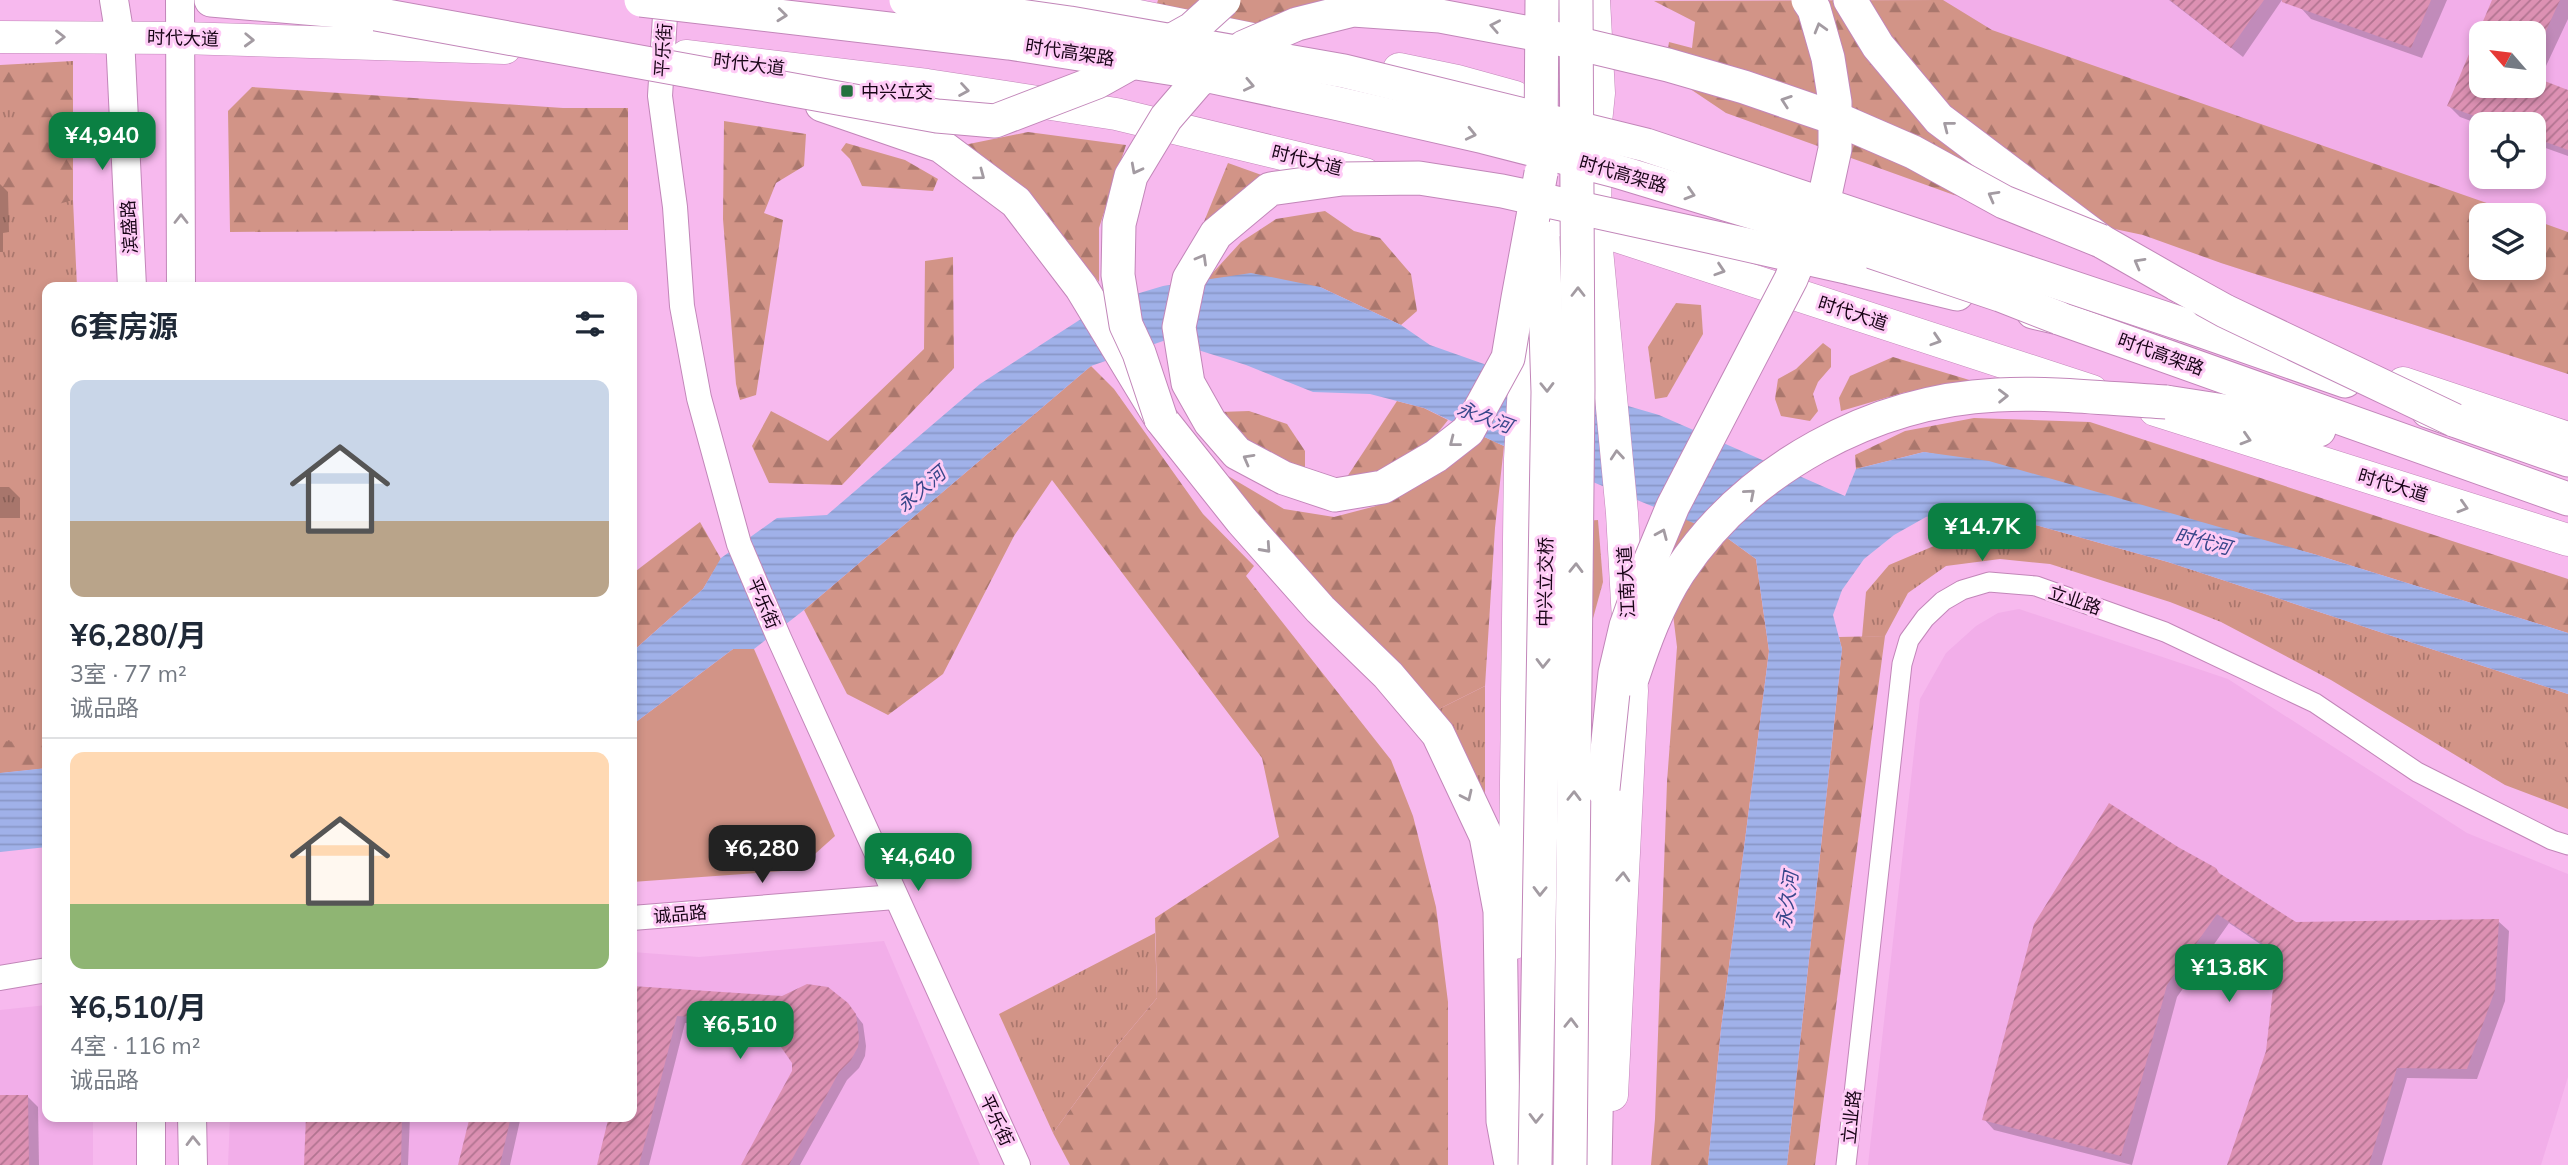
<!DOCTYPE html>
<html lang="zh">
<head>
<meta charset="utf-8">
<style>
  :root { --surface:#fff; --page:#f6f6f7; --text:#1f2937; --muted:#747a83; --line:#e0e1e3; --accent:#0b8043 }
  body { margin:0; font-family:Mulish,"Noto Sans SC",sans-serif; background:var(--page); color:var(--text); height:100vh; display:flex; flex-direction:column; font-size:26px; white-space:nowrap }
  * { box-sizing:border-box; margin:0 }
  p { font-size:23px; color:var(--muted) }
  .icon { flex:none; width:38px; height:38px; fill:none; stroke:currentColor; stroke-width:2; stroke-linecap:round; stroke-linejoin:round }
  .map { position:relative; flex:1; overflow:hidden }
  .sheet { position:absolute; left:42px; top:282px; width:595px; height:840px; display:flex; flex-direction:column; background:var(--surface); border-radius:14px; box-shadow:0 4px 10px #0003 }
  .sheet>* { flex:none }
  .needle { width:46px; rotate:298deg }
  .fabs { position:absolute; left:2469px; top:21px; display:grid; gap:14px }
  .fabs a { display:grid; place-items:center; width:77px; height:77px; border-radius:14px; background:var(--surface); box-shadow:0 4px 10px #0003; font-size:35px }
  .price { position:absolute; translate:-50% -60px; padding:0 16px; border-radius:14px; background:var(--accent); color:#fff; font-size:23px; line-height:46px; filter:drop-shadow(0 2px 4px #0008) }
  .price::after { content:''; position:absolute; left:50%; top:42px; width:21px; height:16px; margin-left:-10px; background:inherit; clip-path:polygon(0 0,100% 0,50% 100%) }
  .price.on { background:#222; color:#fff }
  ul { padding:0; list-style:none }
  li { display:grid; align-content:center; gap:14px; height:371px; padding:0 28px }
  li+li { border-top:2px solid var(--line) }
  li span { display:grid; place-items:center; height:217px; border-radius:14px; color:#555 }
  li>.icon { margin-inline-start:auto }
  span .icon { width:126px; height:126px; fill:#fffc; stroke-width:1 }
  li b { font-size:30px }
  h2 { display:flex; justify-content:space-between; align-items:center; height:84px; padding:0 28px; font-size:30px }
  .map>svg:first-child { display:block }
  .built { fill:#f2aee9; fill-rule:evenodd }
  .grass { fill:url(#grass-tufts) }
  .forest { fill:url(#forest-firs) }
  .green { fill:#d29487 }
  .water { fill:url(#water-rules) }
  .shadow { fill:#0003; fill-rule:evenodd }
  .building { fill:url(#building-hatch) }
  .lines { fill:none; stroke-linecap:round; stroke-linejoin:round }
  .minor-casing { stroke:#c286b9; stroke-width:21 }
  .tertiary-casing { stroke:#c286b9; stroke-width:26 }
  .secondary-casing { stroke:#c286b9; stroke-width:30 }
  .primary-casing { stroke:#c286b9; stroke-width:33 }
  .trunk-casing { stroke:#c286b9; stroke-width:35 }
  .minor { stroke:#fff; stroke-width:19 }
  .tertiary { stroke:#fff; stroke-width:24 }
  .secondary { stroke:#fff; stroke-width:28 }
  .primary { stroke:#fff; stroke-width:32 }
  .trunk { stroke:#fff; stroke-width:33 }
  .trunk-bridge-casing { stroke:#c286b9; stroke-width:35; stroke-linecap:butt }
  .trunk-bridge { stroke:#fff; stroke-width:33 }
  .oneway { stroke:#a39ba2 }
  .poi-dot { fill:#25713f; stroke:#fecbf6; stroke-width:2.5 }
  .labels { text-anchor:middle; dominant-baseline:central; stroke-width:6; stroke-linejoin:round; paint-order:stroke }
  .street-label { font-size:18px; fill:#190517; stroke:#fecbf6 }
  .poi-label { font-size:18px; fill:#190517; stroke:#fecbf6; text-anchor:start }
  .water-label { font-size:19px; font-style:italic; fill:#38478a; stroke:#fecbf6 }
</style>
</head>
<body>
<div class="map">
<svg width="2568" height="1165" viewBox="0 0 2568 1165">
  <defs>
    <pattern id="grass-tufts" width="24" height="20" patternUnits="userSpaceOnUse" patternTransform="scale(1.75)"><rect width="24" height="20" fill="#d29487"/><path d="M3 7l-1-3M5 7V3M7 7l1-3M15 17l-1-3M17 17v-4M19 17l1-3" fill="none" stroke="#aa776d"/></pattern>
    <pattern id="forest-firs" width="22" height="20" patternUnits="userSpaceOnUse" patternTransform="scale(1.75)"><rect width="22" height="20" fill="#d29487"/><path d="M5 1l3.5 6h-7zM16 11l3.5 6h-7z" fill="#aa776d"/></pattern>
    <pattern id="water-rules" width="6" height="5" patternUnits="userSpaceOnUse" patternTransform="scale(1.75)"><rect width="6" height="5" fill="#a0b1e9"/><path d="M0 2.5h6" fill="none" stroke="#8997c7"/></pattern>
    <pattern id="building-hatch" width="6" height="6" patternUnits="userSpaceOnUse" patternTransform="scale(1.75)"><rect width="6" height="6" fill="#dd91b3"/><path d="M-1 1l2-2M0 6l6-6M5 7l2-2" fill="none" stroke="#b27491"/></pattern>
  </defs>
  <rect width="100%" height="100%" fill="#f7b9ee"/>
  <g class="built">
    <path d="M1889,0h679v374l-347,-111zM2482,33h52v53h-52zM2482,124h52v53h-52zM2482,215h52v53h-52z"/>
    <path d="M2019,609l209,70 239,154 101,41v203l-27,88h-673l52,-466 26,-46 30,-27 22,-13z"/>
    <path d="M884,941l96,224h-752l2,-48 402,-1v-164l67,5z"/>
    <path d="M47,1005v111l46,1v48h-93v-155z"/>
  </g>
  <g class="grass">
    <path d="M73,61v139l4,87h-30v481l-47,5v-708z"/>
    <path d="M1676,303l25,2 2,29 -36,63 -12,2 -7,-52z"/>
    <path d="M2021,521l147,41 400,132v115l-63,-24 -174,-105 -110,-58 -51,-20 -120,-38 -50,-5 -54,7 -38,27 -23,43 -23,1 4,-45 23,-27 78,-33z"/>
    <path d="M1485,686v122l-50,-97z"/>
    <path d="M1155,933l2,65 -42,50 -62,85 -54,-119z"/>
  </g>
  <g class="forest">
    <path d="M1158,0h230l-138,31 -95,-21z"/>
    <path d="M1943,0l49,30 529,185h-39v53h52v-48l34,12v142l-347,-111 -78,-28 -189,-40 -228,-82 -61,-41 4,-30 23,6 3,-26 -41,-21z"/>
    <path d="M39,70l25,5 9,12v113l-29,8 -31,-2 -13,5v-74l6,-4 18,-27 -16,-12 -8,3v-25z"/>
    <path d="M252,87l311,21h65v122l-398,2 -2,-121z"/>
    <path d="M724,121l82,13 -2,32 -28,17 -12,30 19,7 -27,175 -16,5 -4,-16 -13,-165z"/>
    <path d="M1028,132l98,13 -27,83v54l-45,-55 -95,-81z"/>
    <path d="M846,143l59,17 33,19 -5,12 -71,-5 -12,-27 -9,-9z"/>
    <path d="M1228,163l56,20 -83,46z"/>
    <path d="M1325,211l29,20 26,7 31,36 6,37 -16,14 -81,-38 -113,-8 34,-37 35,-23z"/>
    <path d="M953,257l1,111 -112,117 -73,-2 -17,-37 19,-35 57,30 96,-92 1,-88z"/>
    <path d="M1823,343l8,6v18l-13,15 -5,12 5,17 -8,10 -29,-5 -6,-17 3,-20 18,-10z"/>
    <path d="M1893,357l93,28 -80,7 -65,19 -2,-13 11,-22z"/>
    <path d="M1091,366l23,23 89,125 51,52 -8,10 145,184 22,56 23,91 12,95v163h-378l-17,-32 62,-85 42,-50 -2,-80 124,-81 -17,-79 -210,-278 -38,56 -71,138 -55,41 -41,-21 -43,-84z"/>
    <path d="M1397,401l27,7 24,12 -23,29 -58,34h-24z"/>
    <path d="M1249,411l38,13 18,27v25h-21l-65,-64z"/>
    <path d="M1974,418l116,4 478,157v54l-251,-78 -366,-98 -27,-5 -68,17 -1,-14 50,-24z"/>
    <path d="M1478,434l26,12 -9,82 -10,158 -50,25 -41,-50 -49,-51 -112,-112 -15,-28 66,39 50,8 42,-11 74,-42z"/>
    <path d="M1660,508l63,27 33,24 13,92 -48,378 -13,136h-57l4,-46 12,-337 10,-135z"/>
    <path d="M1598,520l5,62 -14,51 -6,-112z"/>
    <path d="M700,522l21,37 -18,30 -71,63v-78z"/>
    <path d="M1885,636l-70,529h-28l55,-516 -3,-12z"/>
    <path d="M47,716v52l-47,5v-32l24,1z"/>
  </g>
  <path class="green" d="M733,649h21l81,187 -38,34 -165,12v-157z"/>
  <g class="water">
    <path d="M1251,273l69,14 81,38 29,20 54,19 175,51 186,81 11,-27 68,-17 65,9 328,94 251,78v61l-400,-132 -147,-41 -58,-14 -37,10 -32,18 -30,24 -22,31 -9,25 9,34 -55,516h-79l13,-136 48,-378 -13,-92 -33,-24 -226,-92 -73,-35 -54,-14 -57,-2 -67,-27 -80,-25 -75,26 -287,244 -50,39h-21l-101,76v-73l71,-63 18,-31 56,-40 50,-3 153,-131 126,-81 57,-17z"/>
    <path d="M47,768v79l-47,5v-79z"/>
  </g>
  <g class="shadow">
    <path d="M2169,0h113l-39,57z"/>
    <path d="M2306,0h141l-25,58 -111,-39 -10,-11z"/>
    <path d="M2493,0h75v19l-29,62 29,10v65l-34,-12v-20l-52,1 -22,-8 -11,-11zM2482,33h52v53h-52z"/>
    <path d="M0,184l8,8 1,40 -6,1v19h-3z"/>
    <path d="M0,487h9l11,11v20h-20z"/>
    <path d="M2224,878l72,46 202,-3 11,10 -4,70 -28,78 -70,-1 -25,87h-153l39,-114 10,-95 -49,-33 -52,74 -45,168 -138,-35 -10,-11z"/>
    <path d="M632,988l216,17 15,19 3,22 -1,10 -6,12 -12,12 -47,85h-58l49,-87 3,-15 -16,-34 -93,-6 -36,142h-51l34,-49v-86l2,-9h-2z"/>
    <path d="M27,1096l11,11 1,58h-39v-68z"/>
    <path d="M308,1116h102l-2,49h-103z"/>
    <path d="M471,1116h50l-11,49h4h-54z"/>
  </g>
  <g class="building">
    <path d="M2170,0h94l-33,48z"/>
    <path d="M2282,0h149l-20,48 -129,-46z"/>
    <path d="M2492,0h68l-15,33h-63v53h52v-9l34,13v60l-34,-12v-14h-38l-49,-18z"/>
    <path d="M2109,803l69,44 38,21 3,5 77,49 203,-3 -4,71 -28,79 -70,-1 -28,97h-142l39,-114 11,-98 -60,-39 -50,71 -46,171 -139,-36 52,-196z"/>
    <path d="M807,984l21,3 20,16 8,11 3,23 -1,10 -7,13 -12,12 -50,93h-48l51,-94v-8l-11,-16 -7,-25 -97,-6 -38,149h-42l12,-49h23v-130l150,10z"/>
    <path d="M0,1095h28l1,70h-29z"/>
    <path d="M306,1116h96l-1,49h-97z"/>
    <path d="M470,1116h41l-11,49h-42z"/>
  </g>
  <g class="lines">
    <defs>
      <path id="minor" d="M1846,1165l56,-501 7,-24 16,-22 18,-17 19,-11 27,-8 47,4 129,46 150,71 102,69 135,68 16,5"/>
      <g id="tertiary">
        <path d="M666,0l-6,96 15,111 7,99 17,92 40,146 40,94 239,527"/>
        <path d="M632,918l263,-21"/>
        <path d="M0,978l47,-8"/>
      </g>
      <g id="secondary">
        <path d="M114,0l6,37 12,250"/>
        <path d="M180,0l1,287"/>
        <path d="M192,1116l1,49"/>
        <path d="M151,1165v-49"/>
      </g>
      <g id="primary">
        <path d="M1038,0l66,9 158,32"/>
        <path d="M1594,0l5,93 -3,29 -1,107 27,284 10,178 -20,404"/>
        <path d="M0,37l181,1 324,10"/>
        <path d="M686,56l241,29 189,29 249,60"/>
        <path d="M1399,69l58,12 58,16"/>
        <path d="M1552,218l43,11 497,162"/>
        <path d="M2403,383l165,55"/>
        <path d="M2155,410l413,130"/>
        <path d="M1514,943l6,-484 8,-150"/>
      </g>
      <g id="trunk">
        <path d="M211,0l165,14"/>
        <path d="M1850,0l28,46 61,73 162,122 77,44"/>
        <path d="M822,105l119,41 75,56 65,85 80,132 81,102 78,88 68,66 50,59 48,102 14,75 3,210 8,43"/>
        <path d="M1850,268l107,26"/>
        <path d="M2033,312l26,6 509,181"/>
        <path d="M2182,324l163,57"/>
        <path d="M2166,402l123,19 30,9"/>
        <path d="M2428,411l140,49"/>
        <path d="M1595,1165l8,-376"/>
      </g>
    </defs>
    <use href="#minor" class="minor-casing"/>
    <use href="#tertiary" class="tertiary-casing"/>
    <use href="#secondary" class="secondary-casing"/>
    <use href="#primary" class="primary-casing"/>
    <use href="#trunk" class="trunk-casing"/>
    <use href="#minor" class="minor"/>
    <use href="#tertiary" class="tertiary"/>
    <use href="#secondary" class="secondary"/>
    <use href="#primary" class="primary"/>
    <use href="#trunk" class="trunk"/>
    <defs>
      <g id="trunk-bridge">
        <path d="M641,0l368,43 172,27 154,33 149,34 132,34 152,46 232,78 59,23"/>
        <path d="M906,0l164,23 274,48 302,74 536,179"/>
        <path d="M376,14l561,102 58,5 102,-39 95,-53 32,-29"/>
        <path d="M1541,141l1,-141"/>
        <path d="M1541,173l-23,125 -10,60 -40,73 -32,25 -53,31 -48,8 -51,-17 -47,-25 -27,-31 -22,-39 -9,-56 10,-48 27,-45 54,-45 72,-10 77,-1 83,13 210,46 138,31"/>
        <path d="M2178,285l47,26 229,109"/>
        <path d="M1161,419l-22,-66 -13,-28 -8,-50 1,-51 12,-48 35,-58 31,-36 47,-35 53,-23 56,-14 87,6 106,20 122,29 76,22 93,32 76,33 91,50 97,39"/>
        <path d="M1632,679c12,-36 26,-75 47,-107 69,-104 194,-171 318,-177 56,-3 113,4 169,7"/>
        <path d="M1603,789l12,-116 11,-47 17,-48 30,-72 118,-227 34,-84 10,-46v-47l-7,-44 -14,-49 -6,-9"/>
        <path d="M1535,1165l13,-773 -5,-155"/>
        <path d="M1570,1165l8,-776 -2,-389"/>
      </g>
    </defs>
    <use href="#trunk-bridge" class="trunk-bridge-casing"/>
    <use href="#trunk-bridge" class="trunk-bridge"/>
  </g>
  <defs><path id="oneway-chevron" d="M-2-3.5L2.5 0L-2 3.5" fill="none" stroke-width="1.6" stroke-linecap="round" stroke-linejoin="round" transform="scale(1.75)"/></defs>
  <g class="oneway">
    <use href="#oneway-chevron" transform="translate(782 15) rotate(6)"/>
    <use href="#oneway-chevron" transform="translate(1495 26) rotate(-169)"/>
    <use href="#oneway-chevron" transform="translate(1820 28) rotate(-106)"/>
    <use href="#oneway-chevron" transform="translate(60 37)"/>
    <use href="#oneway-chevron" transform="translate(249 40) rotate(2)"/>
    <use href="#oneway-chevron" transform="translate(1249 85) rotate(12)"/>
    <use href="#oneway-chevron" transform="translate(964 90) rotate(9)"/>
    <use href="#oneway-chevron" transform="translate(1786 101) rotate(-161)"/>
    <use href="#oneway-chevron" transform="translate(1948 126) rotate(-142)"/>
    <use href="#oneway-chevron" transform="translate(1471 134) rotate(13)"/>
    <use href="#oneway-chevron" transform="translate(1136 169) rotate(118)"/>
    <use href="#oneway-chevron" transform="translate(980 175) rotate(37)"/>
    <use href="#oneway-chevron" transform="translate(1690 194) rotate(17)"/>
    <use href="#oneway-chevron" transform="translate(1993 196) rotate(-151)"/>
    <use href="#oneway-chevron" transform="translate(181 219) rotate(-90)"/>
    <use href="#oneway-chevron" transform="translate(1202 259) rotate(-60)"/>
    <use href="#oneway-chevron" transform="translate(2139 263) rotate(-151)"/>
    <use href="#oneway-chevron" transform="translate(1720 270) rotate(18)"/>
    <use href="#oneway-chevron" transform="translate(1578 292) rotate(-90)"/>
    <use href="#oneway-chevron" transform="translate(1936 340) rotate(18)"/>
    <use href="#oneway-chevron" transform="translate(1547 387) rotate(89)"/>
    <use href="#oneway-chevron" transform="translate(2003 396) rotate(-1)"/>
    <use href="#oneway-chevron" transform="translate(2246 439) rotate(17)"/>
    <use href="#oneway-chevron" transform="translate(1454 442) rotate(142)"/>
    <use href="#oneway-chevron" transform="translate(1617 455) rotate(-95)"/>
    <use href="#oneway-chevron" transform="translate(1248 459) rotate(-151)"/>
    <use href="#oneway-chevron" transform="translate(1750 494) rotate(-41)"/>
    <use href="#oneway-chevron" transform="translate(2463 507) rotate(17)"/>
    <use href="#oneway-chevron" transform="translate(1662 534) rotate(-67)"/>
    <use href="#oneway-chevron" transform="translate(1266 548) rotate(48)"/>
    <use href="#oneway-chevron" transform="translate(1576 568) rotate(-89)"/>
    <use href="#oneway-chevron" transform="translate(1543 663) rotate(91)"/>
    <use href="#oneway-chevron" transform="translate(1467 796) rotate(65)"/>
    <use href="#oneway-chevron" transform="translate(1574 796) rotate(-89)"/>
    <use href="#oneway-chevron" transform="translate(1623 877) rotate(-87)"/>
    <use href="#oneway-chevron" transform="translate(1540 891) rotate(91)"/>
    <use href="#oneway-chevron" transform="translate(1571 1023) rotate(-89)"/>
    <use href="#oneway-chevron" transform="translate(1536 1118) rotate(91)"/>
    <use href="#oneway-chevron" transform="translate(193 1141) rotate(-91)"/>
  </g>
  <rect class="poi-dot" x="840" y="84" width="14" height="14" rx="3.5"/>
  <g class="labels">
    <g class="street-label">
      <text transform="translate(183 38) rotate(2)">时代大道</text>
      <text transform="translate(663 50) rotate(-86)">平乐街</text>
      <text transform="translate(1070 52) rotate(9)">时代高架路</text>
      <text transform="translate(749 64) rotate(7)">时代大道</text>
      <text transform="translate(1307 160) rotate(14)">时代大道</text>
      <text transform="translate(1623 174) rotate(16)">时代高架路</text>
      <text transform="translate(129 227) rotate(-93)">滨盛路</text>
      <text transform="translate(1853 313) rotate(18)">时代大道</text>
      <text transform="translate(2161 354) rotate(20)">时代高架路</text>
      <text transform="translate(2393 485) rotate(17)">时代大道</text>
      <text transform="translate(1545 582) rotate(-89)">中兴立交桥</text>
      <text transform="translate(1626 582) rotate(-93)">江南大道</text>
      <text transform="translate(2075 600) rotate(19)">立业路</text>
      <text transform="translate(764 603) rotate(67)">平乐街</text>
      <text transform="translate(680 914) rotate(-5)">诚品路</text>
      <text transform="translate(1851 1117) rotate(-84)">立业路</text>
      <text transform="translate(997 1120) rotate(65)">平乐街</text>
    </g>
    <g class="poi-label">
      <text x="861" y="91">中兴立交</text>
    </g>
    <g class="water-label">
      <text transform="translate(1485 417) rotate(20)">永久河</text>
      <text transform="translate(921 489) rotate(-41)">永久河</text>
      <text transform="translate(2203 541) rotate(14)">时代河</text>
      <text transform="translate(1787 900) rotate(-82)">永久河</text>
    </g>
  </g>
</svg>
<div class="fabs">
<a><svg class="needle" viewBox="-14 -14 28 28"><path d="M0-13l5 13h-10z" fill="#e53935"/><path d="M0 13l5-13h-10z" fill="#747a83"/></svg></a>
<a><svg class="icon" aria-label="locate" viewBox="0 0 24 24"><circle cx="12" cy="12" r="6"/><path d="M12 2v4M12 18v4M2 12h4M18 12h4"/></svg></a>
<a><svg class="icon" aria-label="layers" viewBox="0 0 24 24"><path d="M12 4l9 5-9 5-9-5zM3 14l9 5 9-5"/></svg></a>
</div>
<b class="price" style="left:102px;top:172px">¥4,940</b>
<b class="price" style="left:1982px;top:563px">¥14.7K</b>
<b class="price on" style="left:762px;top:885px">¥6,280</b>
<b class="price" style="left:918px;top:893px">¥4,640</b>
<b class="price" style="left:2229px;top:1004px">¥13.8K</b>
<b class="price" style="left:740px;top:1061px">¥6,510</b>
<section class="sheet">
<h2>6套房源<svg class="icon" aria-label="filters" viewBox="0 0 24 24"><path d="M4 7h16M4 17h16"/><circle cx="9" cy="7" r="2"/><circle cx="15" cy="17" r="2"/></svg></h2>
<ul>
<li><span style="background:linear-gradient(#c9d6e8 65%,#b9a48a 0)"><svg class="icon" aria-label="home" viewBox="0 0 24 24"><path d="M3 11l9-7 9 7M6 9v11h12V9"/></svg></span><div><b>¥6,280/月</b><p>3室 · 77 m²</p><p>诚品路</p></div></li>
<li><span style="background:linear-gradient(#ffd9b3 70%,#8fb573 0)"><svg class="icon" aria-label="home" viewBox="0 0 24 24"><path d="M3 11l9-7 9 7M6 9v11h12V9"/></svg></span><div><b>¥6,510/月</b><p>4室 · 116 m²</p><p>诚品路</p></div></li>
</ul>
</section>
</div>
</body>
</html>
